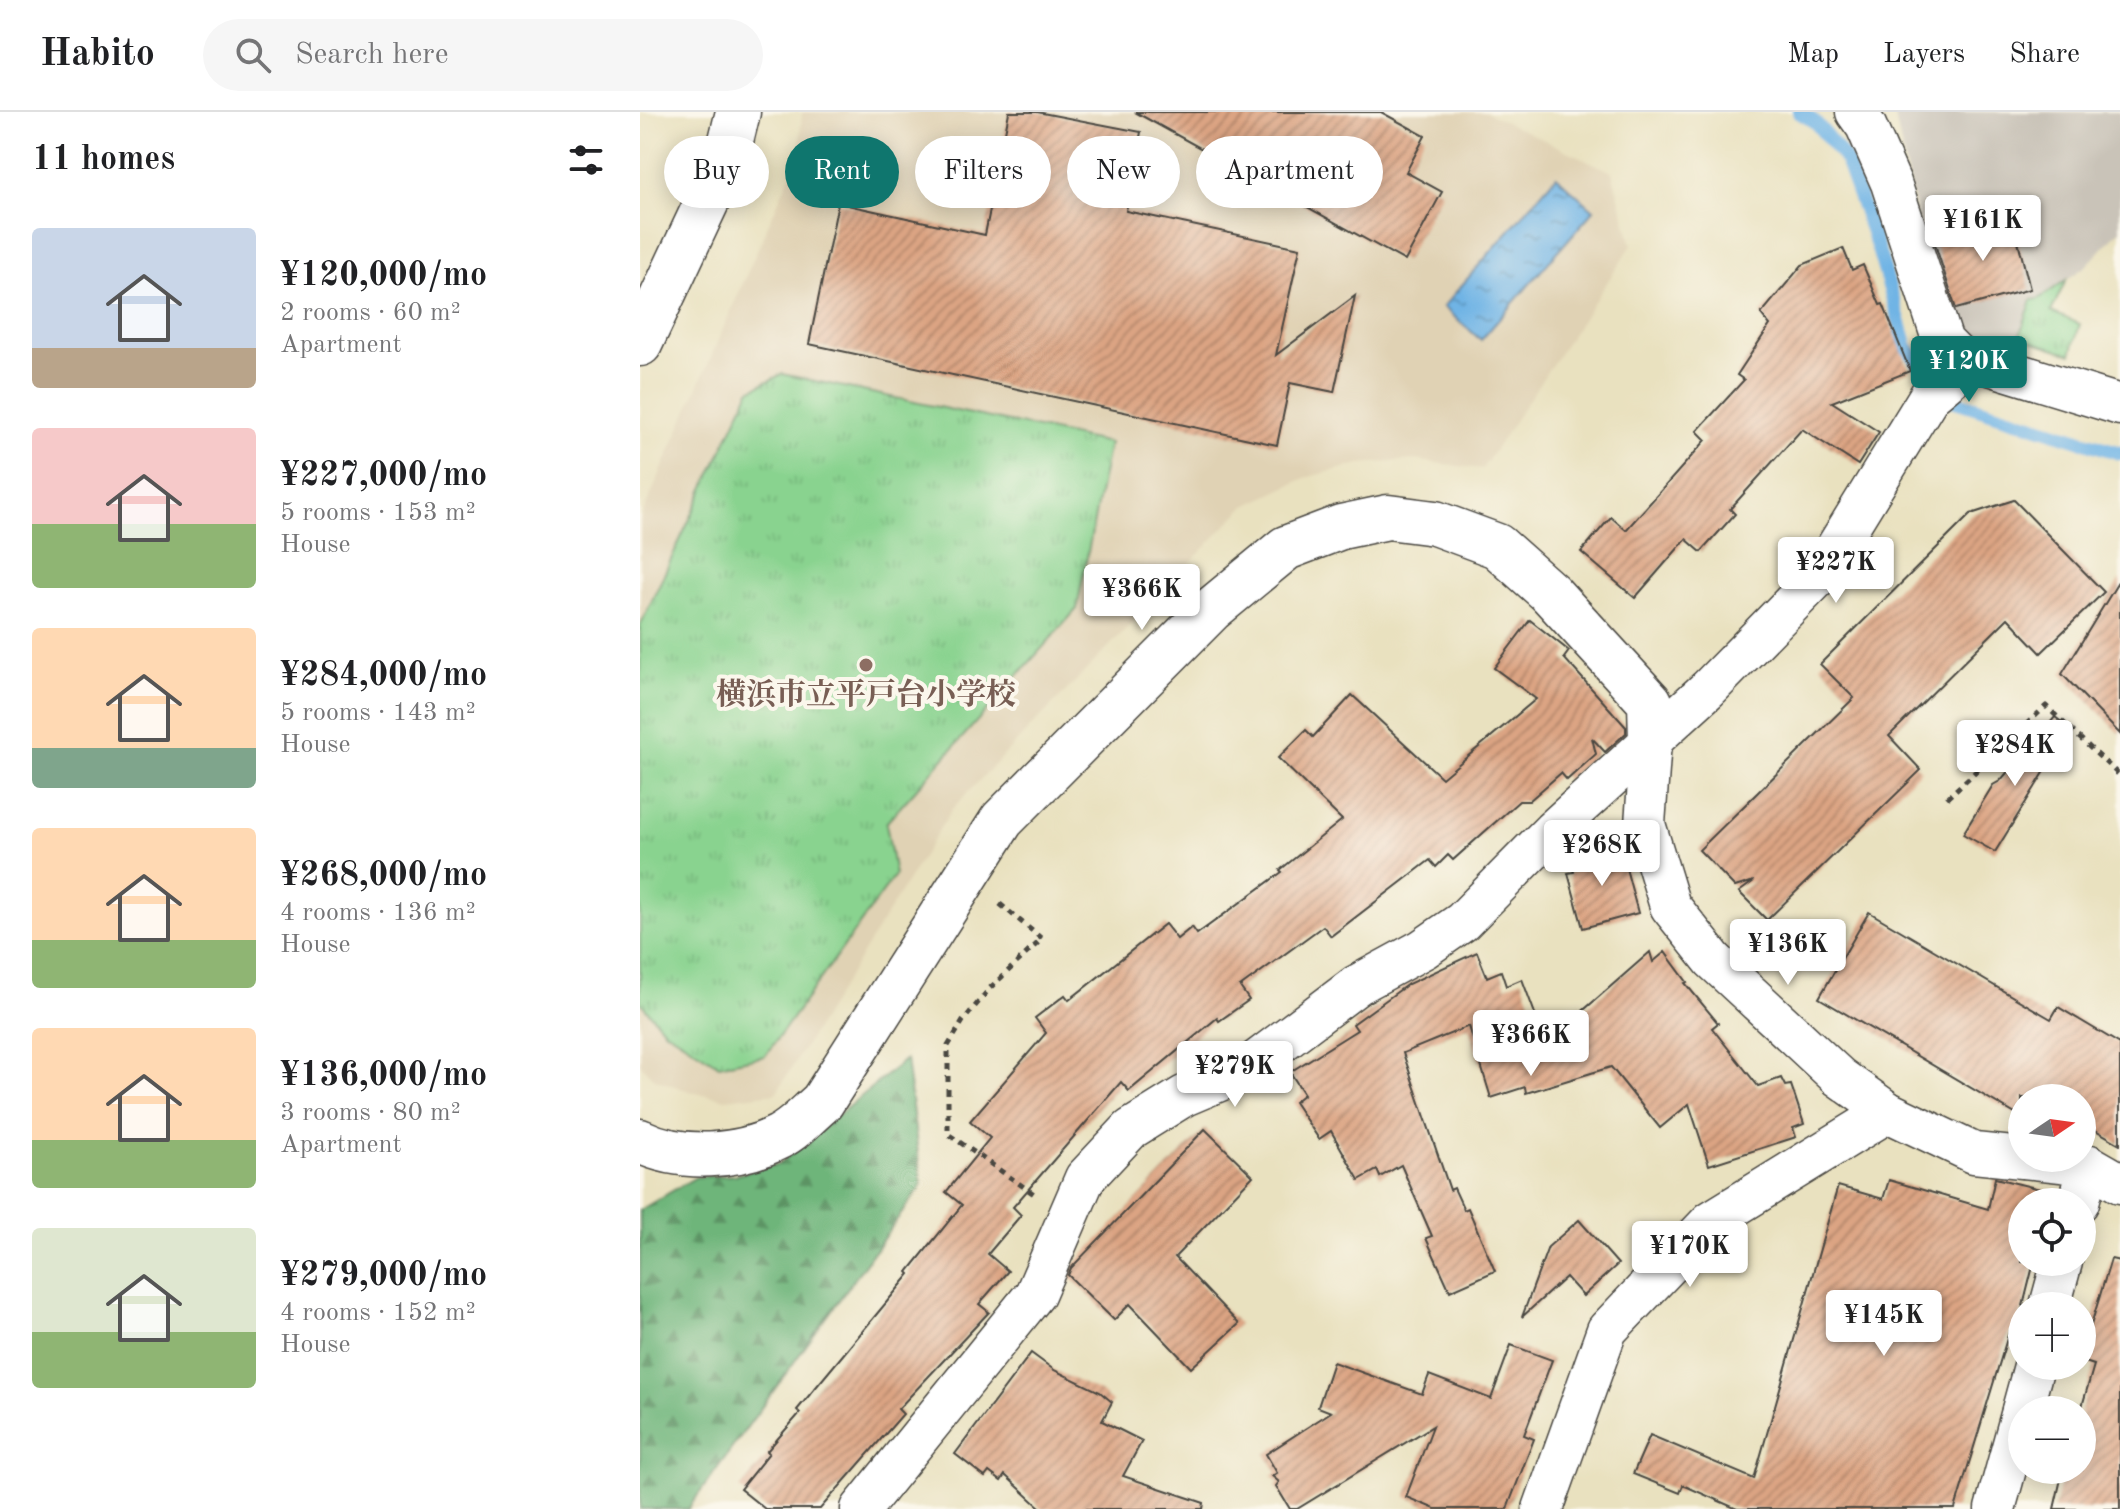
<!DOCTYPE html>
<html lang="en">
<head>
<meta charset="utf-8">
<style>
  :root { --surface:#fff; --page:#f6f6f6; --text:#202124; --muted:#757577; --line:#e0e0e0; --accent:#0f766e }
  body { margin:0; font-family:"Old Standard TT","Noto Serif JP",serif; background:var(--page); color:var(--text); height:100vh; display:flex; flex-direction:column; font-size:30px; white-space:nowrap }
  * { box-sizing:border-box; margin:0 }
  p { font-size:26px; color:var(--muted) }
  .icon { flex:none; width:44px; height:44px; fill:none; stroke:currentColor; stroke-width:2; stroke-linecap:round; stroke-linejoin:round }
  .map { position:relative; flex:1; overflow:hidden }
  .drawer { display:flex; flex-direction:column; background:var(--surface); width:640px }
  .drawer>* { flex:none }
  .guide { position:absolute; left:24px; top:24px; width:760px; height:72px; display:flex; gap:16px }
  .needle { width:52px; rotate:77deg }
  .tools { position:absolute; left:1368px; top:972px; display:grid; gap:16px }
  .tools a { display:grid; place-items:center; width:88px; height:88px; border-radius:50%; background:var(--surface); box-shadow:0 4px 20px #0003; font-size:40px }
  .price { position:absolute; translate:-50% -68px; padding:0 18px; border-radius:8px; background:#fff; color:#222; font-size:26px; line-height:52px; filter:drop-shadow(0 2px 4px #0008) }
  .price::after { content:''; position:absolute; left:50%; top:48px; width:24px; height:18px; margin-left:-12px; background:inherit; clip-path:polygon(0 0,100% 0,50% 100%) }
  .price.active { background:var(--accent); color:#fff }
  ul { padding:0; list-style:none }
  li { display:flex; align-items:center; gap:24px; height:200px; padding:0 32px }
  li span { display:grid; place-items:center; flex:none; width:224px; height:160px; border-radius:8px; color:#555 }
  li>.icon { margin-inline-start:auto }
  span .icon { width:96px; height:96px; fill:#fffc; stroke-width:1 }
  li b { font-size:34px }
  h2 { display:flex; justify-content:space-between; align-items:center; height:96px; padding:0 32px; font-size:34px }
  .pill { padding:0 28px; border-radius:36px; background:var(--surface); box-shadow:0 4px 20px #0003; font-size:28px; line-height:72px }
  .pill.active { background:var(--accent); color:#fff }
  header { display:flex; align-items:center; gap:48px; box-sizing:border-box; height:112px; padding:0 40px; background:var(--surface); border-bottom:2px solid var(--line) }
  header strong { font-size:38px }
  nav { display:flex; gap:44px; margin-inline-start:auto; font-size:28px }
  .search { width:560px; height:72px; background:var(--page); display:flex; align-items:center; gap:20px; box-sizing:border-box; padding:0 28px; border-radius:44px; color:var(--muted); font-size:30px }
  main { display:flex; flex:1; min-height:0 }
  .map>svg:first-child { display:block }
  .built { fill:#e0d2b4 }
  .industrial { fill:#c9c3b8 }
  .grass { fill:url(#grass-tufts); stroke:#5a7f5d; stroke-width:2 }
  .forest { fill:url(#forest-firs); stroke:#4c7052; stroke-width:2 }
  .water { fill:url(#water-ripples); stroke:#4d7088; stroke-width:2 }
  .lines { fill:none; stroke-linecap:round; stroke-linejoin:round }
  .stream { stroke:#6fb4e5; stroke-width:14 }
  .building { fill:url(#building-hatch) }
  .minor-casing { stroke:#484641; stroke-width:43 }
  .tertiary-casing { stroke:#484641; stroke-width:47 }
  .path { stroke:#484641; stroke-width:5; stroke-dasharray:6 6; stroke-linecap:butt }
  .minor { stroke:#fff; stroke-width:40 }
  .tertiary { stroke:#fff; stroke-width:44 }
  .education-dot { fill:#8d6e63; stroke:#fbf7ec; stroke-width:3 }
  .labels { text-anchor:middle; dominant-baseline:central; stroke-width:8; stroke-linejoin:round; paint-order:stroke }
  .education-label { font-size:30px; font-weight:bold; fill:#785e54; stroke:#fbf7ec }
</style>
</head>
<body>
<header>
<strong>Habito</strong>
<div class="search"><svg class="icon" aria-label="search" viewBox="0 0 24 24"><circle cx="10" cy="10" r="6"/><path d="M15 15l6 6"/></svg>Search here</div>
<nav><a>Map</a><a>Layers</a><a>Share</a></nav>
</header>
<main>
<section class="drawer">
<h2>11 homes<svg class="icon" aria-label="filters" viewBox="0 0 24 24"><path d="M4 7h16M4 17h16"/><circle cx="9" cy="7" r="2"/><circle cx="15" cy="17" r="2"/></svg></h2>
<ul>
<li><span style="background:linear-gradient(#c9d6e8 75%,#b9a48a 0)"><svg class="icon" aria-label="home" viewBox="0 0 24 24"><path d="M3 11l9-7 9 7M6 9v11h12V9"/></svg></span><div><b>¥120,000/mo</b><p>2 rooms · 60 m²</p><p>Apartment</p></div></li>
<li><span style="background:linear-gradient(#f6c9c9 60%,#8fb573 0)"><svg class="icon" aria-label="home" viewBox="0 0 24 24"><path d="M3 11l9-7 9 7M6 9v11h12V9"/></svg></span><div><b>¥227,000/mo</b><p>5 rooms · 153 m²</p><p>House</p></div></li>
<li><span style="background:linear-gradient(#ffd9b3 75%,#7fa58c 0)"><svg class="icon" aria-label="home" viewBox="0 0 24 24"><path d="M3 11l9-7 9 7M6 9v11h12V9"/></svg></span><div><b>¥284,000/mo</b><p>5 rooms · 143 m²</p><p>House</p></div></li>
<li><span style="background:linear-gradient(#ffd9b3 70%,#8fb573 0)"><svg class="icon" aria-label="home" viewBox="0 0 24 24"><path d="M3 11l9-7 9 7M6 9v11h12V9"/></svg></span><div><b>¥268,000/mo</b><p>4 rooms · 136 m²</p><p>House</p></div></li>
<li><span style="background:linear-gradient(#ffd9b3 70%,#8fb573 0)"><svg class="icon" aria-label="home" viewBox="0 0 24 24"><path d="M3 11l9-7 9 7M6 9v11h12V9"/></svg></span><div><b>¥136,000/mo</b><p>3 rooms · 80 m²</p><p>Apartment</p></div></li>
<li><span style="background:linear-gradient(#dfe7d0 65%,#8fb573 0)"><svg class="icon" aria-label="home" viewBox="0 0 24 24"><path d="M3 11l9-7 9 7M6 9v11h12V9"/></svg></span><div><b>¥279,000/mo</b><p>4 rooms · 152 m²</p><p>House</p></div></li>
</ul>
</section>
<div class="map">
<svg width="1480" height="1397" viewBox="0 0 1480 1397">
  <defs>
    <pattern id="grass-tufts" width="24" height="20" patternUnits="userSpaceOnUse" patternTransform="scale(2)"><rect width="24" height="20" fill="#89d38f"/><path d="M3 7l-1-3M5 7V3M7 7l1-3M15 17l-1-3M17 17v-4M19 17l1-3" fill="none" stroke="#76b57c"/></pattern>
    <pattern id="forest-firs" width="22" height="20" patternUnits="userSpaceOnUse" patternTransform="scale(2)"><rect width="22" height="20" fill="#6eb57a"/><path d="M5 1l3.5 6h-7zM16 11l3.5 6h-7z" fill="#5b9364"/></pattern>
    <pattern id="water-ripples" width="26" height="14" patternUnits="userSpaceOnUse" patternTransform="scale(2)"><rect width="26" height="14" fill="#6fb4e5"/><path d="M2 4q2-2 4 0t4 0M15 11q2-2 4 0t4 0" fill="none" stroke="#5b93ba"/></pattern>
    <pattern id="building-hatch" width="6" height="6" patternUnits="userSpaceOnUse" patternTransform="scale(2)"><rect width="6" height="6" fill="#dca483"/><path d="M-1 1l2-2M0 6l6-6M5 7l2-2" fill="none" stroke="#b3866b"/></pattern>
  </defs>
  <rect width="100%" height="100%" fill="#fbf7ec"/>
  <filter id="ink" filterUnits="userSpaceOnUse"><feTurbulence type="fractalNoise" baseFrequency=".0125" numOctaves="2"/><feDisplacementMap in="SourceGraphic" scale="16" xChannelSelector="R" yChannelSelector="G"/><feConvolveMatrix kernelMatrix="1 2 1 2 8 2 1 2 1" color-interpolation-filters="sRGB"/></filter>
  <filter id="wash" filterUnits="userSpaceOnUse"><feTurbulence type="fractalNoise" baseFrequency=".006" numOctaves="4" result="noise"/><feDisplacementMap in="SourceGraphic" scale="32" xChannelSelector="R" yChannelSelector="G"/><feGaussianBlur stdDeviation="1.8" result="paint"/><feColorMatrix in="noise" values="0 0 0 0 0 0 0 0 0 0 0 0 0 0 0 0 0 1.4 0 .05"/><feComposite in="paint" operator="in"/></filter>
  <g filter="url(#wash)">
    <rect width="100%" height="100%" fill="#e9e1bf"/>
    <path class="built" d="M162,0h683l127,60 20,73 -150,224 -68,-9 -55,4 -54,14 -61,29 -292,302 -176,284 -50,6 -37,-8 -34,-12 -15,-15v-544l159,-366z"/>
    <path class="industrial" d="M1254,0h226v118l-34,36 -47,33 -7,1 -13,39 -25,-7 -18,5 -13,-4 -40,-85z"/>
    <g class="grass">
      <path d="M1426,168l-15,32 29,12 -9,30 -52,-17 13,-37 7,-1z"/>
      <path d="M142,262l327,69 -32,166 -191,214 9,52 -130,181 -46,9 -55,-35 -24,-28v-376l110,-236z"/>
    </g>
    <path class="forest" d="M266,947l16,126 -234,324h-48v-299l56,-33 39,-2 44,-11z"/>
    <path class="water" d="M916,64l38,34 -113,130 -38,-33z"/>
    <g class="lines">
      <path class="stream" d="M1159,0l16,10 31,38 32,89 29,98 36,50 177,56"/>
    </g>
    <g id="blocks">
      <g class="building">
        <path d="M369,0h28l104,20 -15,79 174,37 -24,107 79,-59 -21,96 -44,-9 -13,62 -468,-101 29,-141 147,32z"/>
        <path d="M495,0h246l44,24 -19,36 36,20 -37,69z"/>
        <path d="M1372,105l18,72 -74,20 -23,-71z"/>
        <path d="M1203,136l9,22 11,-5 17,40 3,-1 27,67 -78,31 47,30 -21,33 -56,-36 -72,80 5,5 -34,38 -15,-13 -51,59 -54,-46 30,-35 15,13 80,-90 -9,-9 47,-51 -7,-5 33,-50 -9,-11 41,-49z"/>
        <path d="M1374,388l90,92 -63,61 -33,-35 -119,118 32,34 -154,150 -28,-28 15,-11 -19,6 -36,-37 155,-152 -34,-34 151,-150z"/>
        <path d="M1480,467v155l-58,-60z"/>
        <path d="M890,508l39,31 -5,7 62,69v6l-21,19 -13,-14 4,16 -29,26 -6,-7 -32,28h-10l-66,59 -5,-5 -12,12 -6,-7 -99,76 -8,-10 -83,61 9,13 -30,21 -2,-3 -88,73 -8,-9 -108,125 8,8 -33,39 20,17 -29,33 10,8 -91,97 5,5 -83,95h-55l-25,-20 29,-36 -2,-2 33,-38 -3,-3 113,-136 -2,-2 54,-67 -16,-13 44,-54 -20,-17 76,-88 -11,-15 30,-23 4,5 96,-76 12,15 15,-12 5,7 85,-62 -2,-2 62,-50 -64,-62 28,-28 7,7 39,-42 90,83 94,-79 -42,-31z"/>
        <path d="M1415,605l16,12 -76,123 -32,-18 30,-49 7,-4z"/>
        <path d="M980,734l18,67 -55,15 -15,-55 6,-1 -3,-12z"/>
        <path d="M1229,800l182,107 7,-12 62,37v100l-37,-21 -1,3v-28h-60v20l-203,-120z"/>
        <path d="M837,840l10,25 14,-6 5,15 16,-7 18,48 38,-12 72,-63 3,10 12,-10 22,30 -2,1 33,40 -6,5 46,58 23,-8 4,8 6,-1 13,39 -11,4 3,9 -87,28 -20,-61 -29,24 -49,-61 -85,26 -1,-6 -34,11 -22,-72 -66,27 47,137 4,-2 10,22 4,-2 27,63 -45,20 -24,-53 6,-2 -31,-71 -21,12 -3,-7 -18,10 -28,-49 -12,8 -25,-37 10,-8 -14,-22 67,-42 -4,-6 55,-40z"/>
        <path d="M565,1017l48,47 -78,81 64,67 -48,44 -61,-64 -16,16 -46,-45 3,-7z"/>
        <path d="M1355,1066l57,14 -3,10h-27v60h12l-18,72 -7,-2 -54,177h-218l-54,-24 -3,8 -47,-19 17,-39 104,44 84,-293 45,13 6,-19 99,29z"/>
        <path d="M939,1108l39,44 -35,32 -17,-19 -44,40 26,-70z"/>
        <path d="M1471,1147l9,2v248h-66l9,-39h19l-1,-60 13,-45 -12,-4v-6z"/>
        <path d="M871,1233l41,15 -28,75 10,4 -27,70h-72l-29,-12 27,-71 -136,83h-7l-14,-23 3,-4 -7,-6 5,-3 -11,-19 65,-42 -13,-5 15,-45 89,32 7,-19 62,24z"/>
        <path d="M391,1241l23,17 46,22 12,10 -10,19 40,20 -19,35 81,27 -1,6h-161l-37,-34 -4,6 -12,-9 -4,5 -30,-23z"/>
      </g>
    </g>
  </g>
  <g filter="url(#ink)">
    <use href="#blocks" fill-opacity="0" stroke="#484641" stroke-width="2"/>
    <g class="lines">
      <defs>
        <g id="minor">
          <path d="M1216,0l10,14 25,57 52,159 23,23"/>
          <path d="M1011,629l-6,83 25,82 43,54 126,117 49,35 86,41 48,5"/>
          <path d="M1384,1046l65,7 31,18"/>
          <path d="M1439,1090l10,-37"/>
          <path d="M1410,1194l12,-44"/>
          <path d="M1382,1298l12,-44"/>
          <path d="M221,1397l174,-215 50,-116 46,-49 53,-33 59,-25 114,-86 66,-36 39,-27 90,-91 156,-142 110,-112 112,-182 36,-30 17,-2 137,42"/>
          <path d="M903,1397l64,-179 104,-109 177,-109"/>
          <path d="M1355,1397l27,-98"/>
        </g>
        <g id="tertiary">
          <path d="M0,232l86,-183 12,-49"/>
          <path d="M0,1029c41,20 98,17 139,-4 16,-8 30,-24 43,-35l180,-282 210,-211 74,-61 55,-21 47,-10 47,6 62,23 53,47 100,109 1,39"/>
        </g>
      </defs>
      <use href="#minor" class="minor-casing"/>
      <use href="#tertiary" class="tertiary-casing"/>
      <g class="path">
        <path d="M1307,686l99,-92 74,70"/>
        <path d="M360,792l42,35 -52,49 -27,33 -15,25v88l86,60"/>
      </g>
      <use href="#minor" class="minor"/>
      <use href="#tertiary" class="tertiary"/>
    </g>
  </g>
  <circle class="education-dot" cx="226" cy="553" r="8"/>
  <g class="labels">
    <g class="education-label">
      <text x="226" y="584">横浜市立平戸台小学校</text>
    </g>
  </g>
</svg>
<div class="tools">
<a><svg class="needle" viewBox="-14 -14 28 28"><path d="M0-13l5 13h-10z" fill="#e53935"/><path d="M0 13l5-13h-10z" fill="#757577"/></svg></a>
<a><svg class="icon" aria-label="locate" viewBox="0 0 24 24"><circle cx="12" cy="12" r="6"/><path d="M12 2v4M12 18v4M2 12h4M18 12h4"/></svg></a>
<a>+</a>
<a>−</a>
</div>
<b class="price" style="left:1343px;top:151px">¥161K</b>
<b class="price active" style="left:1329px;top:292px">¥120K</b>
<b class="price" style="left:1196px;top:493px">¥227K</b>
<b class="price" style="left:502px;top:520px">¥366K</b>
<b class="price" style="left:1375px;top:676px">¥284K</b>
<b class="price" style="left:962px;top:776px">¥268K</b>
<b class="price" style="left:1148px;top:875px">¥136K</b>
<b class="price" style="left:891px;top:966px">¥366K</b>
<b class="price" style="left:595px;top:997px">¥279K</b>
<b class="price" style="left:1050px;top:1177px">¥170K</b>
<b class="price" style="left:1244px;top:1246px">¥145K</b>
<div class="guide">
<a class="pill">Buy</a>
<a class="pill active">Rent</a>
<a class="pill">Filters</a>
<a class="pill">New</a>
<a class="pill">Apartment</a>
</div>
</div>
</main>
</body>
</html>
